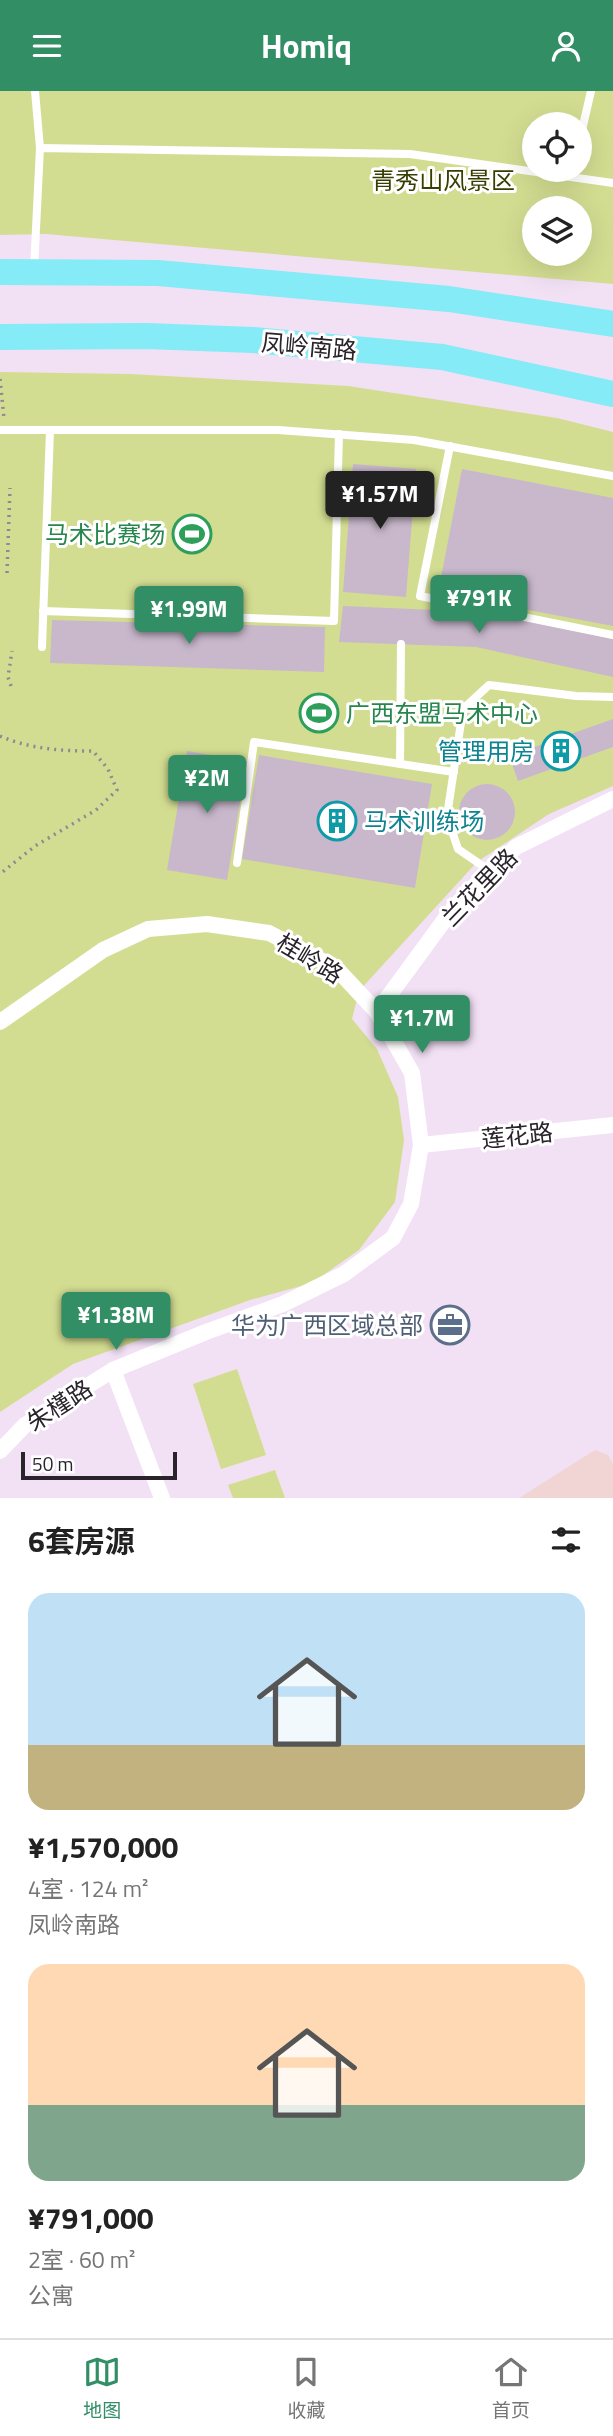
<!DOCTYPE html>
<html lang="zh">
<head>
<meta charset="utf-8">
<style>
  :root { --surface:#fff; --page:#f2f2f2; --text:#222; --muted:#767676; --line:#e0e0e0; --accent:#318e65 }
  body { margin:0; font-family:"Titillium Web","Noto Sans SC",sans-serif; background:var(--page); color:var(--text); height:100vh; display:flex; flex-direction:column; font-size:26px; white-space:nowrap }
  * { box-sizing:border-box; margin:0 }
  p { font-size:23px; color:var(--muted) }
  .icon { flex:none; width:38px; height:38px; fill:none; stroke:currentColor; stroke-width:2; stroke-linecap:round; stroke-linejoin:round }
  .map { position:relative; height:1407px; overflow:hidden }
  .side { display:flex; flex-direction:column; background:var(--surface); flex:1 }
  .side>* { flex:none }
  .tools { position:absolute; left:522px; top:21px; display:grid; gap:14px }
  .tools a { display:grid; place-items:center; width:70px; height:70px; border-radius:50%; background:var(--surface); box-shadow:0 7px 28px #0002; font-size:35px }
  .scale { position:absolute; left:21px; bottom:18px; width:156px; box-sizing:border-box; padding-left:7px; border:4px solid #2a232b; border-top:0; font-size:19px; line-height:24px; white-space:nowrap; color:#2a232b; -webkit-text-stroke:5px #fff; paint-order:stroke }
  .price { position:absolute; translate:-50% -60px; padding:0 16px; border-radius:7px; background:var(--accent); color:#fff; font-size:23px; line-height:46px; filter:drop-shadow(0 2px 4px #0008) }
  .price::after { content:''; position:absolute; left:50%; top:42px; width:21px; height:16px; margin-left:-10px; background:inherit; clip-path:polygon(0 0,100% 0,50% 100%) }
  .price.active { background:#222; color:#fff }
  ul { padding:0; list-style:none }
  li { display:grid; align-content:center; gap:14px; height:371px; padding:0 28px }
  li span { display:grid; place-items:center; height:217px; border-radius:21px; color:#555 }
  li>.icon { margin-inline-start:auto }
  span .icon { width:126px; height:126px; fill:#fffc; stroke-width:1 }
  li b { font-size:30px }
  h2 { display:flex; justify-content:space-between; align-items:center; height:84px; padding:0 28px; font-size:30px }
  header { display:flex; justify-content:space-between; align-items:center; height:91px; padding:0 28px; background:var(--accent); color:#fff; font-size:32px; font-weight:700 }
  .dock { display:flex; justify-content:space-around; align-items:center; height:98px; border-top:2px solid var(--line); background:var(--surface); font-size:19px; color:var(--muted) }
  .dock a { display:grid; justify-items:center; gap:4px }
  .dock .active { color:var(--accent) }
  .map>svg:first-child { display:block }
  .education { fill:#f0d5d4 }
  .green { fill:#d3dd91; fill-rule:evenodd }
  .building { fill:#c9b8cc }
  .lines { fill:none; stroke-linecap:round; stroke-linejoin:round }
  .path { stroke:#938695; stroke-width:3.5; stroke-dasharray:2 5; stroke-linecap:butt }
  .lane { stroke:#fff; stroke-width:8 }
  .street { stroke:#fff; stroke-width:16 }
  .primary { stroke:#84ebf7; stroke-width:26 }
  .labels { text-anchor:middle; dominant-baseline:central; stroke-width:6; stroke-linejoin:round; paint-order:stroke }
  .park-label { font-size:24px; fill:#383d00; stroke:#fff }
  .street-label { font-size:24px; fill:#2a232b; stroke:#fff }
  .leisure-label { font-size:24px; fill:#27864d; stroke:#fff; text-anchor:end }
  .culture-label { font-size:24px; fill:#0d838f; stroke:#fff; text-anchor:end }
  .service-label { font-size:24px; fill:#4e5e75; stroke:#fff; text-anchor:end }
</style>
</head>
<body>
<header><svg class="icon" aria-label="menu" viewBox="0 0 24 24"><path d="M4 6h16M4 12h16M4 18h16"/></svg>Homiq<svg class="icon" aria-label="person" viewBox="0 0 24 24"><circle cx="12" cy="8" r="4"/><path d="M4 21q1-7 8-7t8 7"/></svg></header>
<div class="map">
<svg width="613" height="1407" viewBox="0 0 613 1407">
  <rect width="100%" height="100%" fill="#f2e0f4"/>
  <path class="education" d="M595,1359l13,5 5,9v34h-94z"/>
  <g class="green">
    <path d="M0,0h613v193l-567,-50 -46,1zM534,33h45v46h-45zM534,117h45v46h-45z"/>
    <path d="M0,281l130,2 218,12 209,32 56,14v354l-64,28 -72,48 -118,129 -7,28 25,30 21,48 6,43 -9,62 -36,48 -47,33 -62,17 -177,64 -73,48z"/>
    <path d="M237,1278l29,86 -45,14 -28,-85z"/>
    <path d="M275,1379l10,28h-52l-5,-13z"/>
  </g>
  <g class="building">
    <path d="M353,373l63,5 -10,128 -63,-5z"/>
    <path d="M462,378l151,29v128l-175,-33z"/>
    <path d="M343,515l140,6 130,27v38l-137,-30 -137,-5z"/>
    <path d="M52,529l273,7 -1,45 -274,-9z"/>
    <path d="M613,628v28l-95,34 -9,-25z"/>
    <path d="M187,660l60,10 -20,119 -60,-10z"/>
    <path d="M259,664l173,29 -17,104 -173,-29z"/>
    <circle cx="487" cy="721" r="28"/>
  </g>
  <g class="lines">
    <g class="path">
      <path d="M0,288l4,39"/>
      <path d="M7,482l3,-85"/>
      <path d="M11,595l-3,-9 4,-26"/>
      <path d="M0,645c30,13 61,15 93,15l15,18 9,21 -21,20 -61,36 -35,28"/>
    </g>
    <g class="lane">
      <path d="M35,0l5,57"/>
      <path d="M579,52l12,-52"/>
      <path d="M34,178l6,-121 370,6 203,29"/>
      <path d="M0,339h278l136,10 199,36"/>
      <path d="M450,355l-30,150 193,39"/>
      <path d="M43,520l291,10 5,-187"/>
      <path d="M42,556l8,-216"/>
      <path d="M400,673l1,-120"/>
      <path d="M237,772l17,-121 200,30"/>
      <path d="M490,780l-32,-22 -11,-33 16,-107 26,-24 87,11 37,1"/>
    </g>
    <g class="street">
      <path d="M377,921l77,-105 62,-60 97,-48"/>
      <path d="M0,931l103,-72 45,-21 59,-5 62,9 67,35 41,44 35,61 9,72 -10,59 -18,34 -49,36 -61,30 -77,28 -93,38"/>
      <path d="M421,1054l192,-20"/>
      <path d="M0,1360l25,-26 88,-55 49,128"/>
    </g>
    <g class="primary">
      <path d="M0,181l158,1 291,26 164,25"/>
      <path d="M0,246l146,-1 107,4 189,17 171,37"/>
    </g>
  </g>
  <defs>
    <symbol id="stadium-ring" viewBox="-11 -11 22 22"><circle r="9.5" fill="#fff" stroke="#2e9e5b" stroke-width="1.5"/><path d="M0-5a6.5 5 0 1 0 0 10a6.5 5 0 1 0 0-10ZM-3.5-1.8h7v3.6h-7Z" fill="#2e9e5b"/></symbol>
    <symbol id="building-ring" viewBox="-11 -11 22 22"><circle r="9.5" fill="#fff" stroke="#0f9aa8" stroke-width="1.5"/><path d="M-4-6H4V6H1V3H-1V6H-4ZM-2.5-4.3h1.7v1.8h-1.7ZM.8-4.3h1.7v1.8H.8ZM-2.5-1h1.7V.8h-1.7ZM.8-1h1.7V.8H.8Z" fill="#0f9aa8"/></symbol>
    <symbol id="office-ring" viewBox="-11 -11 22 22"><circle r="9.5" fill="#fff" stroke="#5c6f8a" stroke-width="1.5"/><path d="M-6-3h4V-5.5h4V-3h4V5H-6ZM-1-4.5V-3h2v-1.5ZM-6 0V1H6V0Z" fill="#5c6f8a"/></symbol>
  </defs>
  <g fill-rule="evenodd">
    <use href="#stadium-ring" x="170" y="421" width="44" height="44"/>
    <use href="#stadium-ring" x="297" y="600" width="44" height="44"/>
    <use href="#building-ring" x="539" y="638" width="44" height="44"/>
    <use href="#building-ring" x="315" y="708" width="44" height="44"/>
    <use href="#office-ring" x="428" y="1212" width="44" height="44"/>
  </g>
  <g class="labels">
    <g class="park-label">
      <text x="443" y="89">青秀山风景区</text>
    </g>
    <g class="street-label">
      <text transform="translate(309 255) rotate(5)">凤岭南路</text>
      <text transform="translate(479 796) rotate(-46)">兰花里路</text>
      <text transform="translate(310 867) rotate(31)">桂岭路</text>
      <text transform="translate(517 1044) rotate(-6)">莲花路</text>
      <text transform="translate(59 1314) rotate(-33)">朱槿路</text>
    </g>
    <g class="leisure-label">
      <text x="165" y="443">马术比赛场</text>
      <text x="346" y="622" text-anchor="start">广西东盟马术中心</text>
    </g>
    <g class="culture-label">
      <text x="534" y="660">管理用房</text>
      <text x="364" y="730" text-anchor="start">马术训练场</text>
    </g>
    <g class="service-label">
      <text x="423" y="1234">华为广西区域总部</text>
    </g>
  </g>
</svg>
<div class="tools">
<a><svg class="icon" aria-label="locate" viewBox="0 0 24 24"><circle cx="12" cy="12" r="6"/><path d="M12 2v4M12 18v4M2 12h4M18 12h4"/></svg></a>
<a><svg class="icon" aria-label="layers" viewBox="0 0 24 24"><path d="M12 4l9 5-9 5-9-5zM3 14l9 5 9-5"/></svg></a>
</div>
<div class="scale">50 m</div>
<b class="price active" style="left:380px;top:440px">¥1.57M</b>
<b class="price" style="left:479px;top:544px">¥791K</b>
<b class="price" style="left:189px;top:555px">¥1.99M</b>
<b class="price" style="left:207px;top:724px">¥2M</b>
<b class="price" style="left:422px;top:964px">¥1.7M</b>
<b class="price" style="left:116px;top:1261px">¥1.38M</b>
</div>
<section class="side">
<h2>6套房源<svg class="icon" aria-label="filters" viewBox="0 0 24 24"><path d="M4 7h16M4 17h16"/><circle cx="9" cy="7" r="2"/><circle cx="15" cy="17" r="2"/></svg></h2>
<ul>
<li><span style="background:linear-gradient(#bfe0f5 70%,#c2b280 0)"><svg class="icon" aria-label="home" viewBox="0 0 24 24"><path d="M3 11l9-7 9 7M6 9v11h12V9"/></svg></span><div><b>¥1,570,000</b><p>4室 · 124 m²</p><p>凤岭南路</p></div></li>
<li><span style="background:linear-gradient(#ffd9b3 65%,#7fa58c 0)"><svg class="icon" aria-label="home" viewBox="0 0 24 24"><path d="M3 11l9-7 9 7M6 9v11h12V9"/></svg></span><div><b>¥791,000</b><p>2室 · 60 m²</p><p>公寓</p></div></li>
</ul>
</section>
<nav class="dock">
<a class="active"><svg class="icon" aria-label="map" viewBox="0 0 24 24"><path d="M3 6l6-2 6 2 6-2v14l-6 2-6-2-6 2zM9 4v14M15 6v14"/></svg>地图</a>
<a><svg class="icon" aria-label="saved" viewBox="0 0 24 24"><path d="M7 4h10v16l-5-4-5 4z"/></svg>收藏</a>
<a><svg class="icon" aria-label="home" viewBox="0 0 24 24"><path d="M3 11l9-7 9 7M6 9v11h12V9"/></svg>首页</a>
</nav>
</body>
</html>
